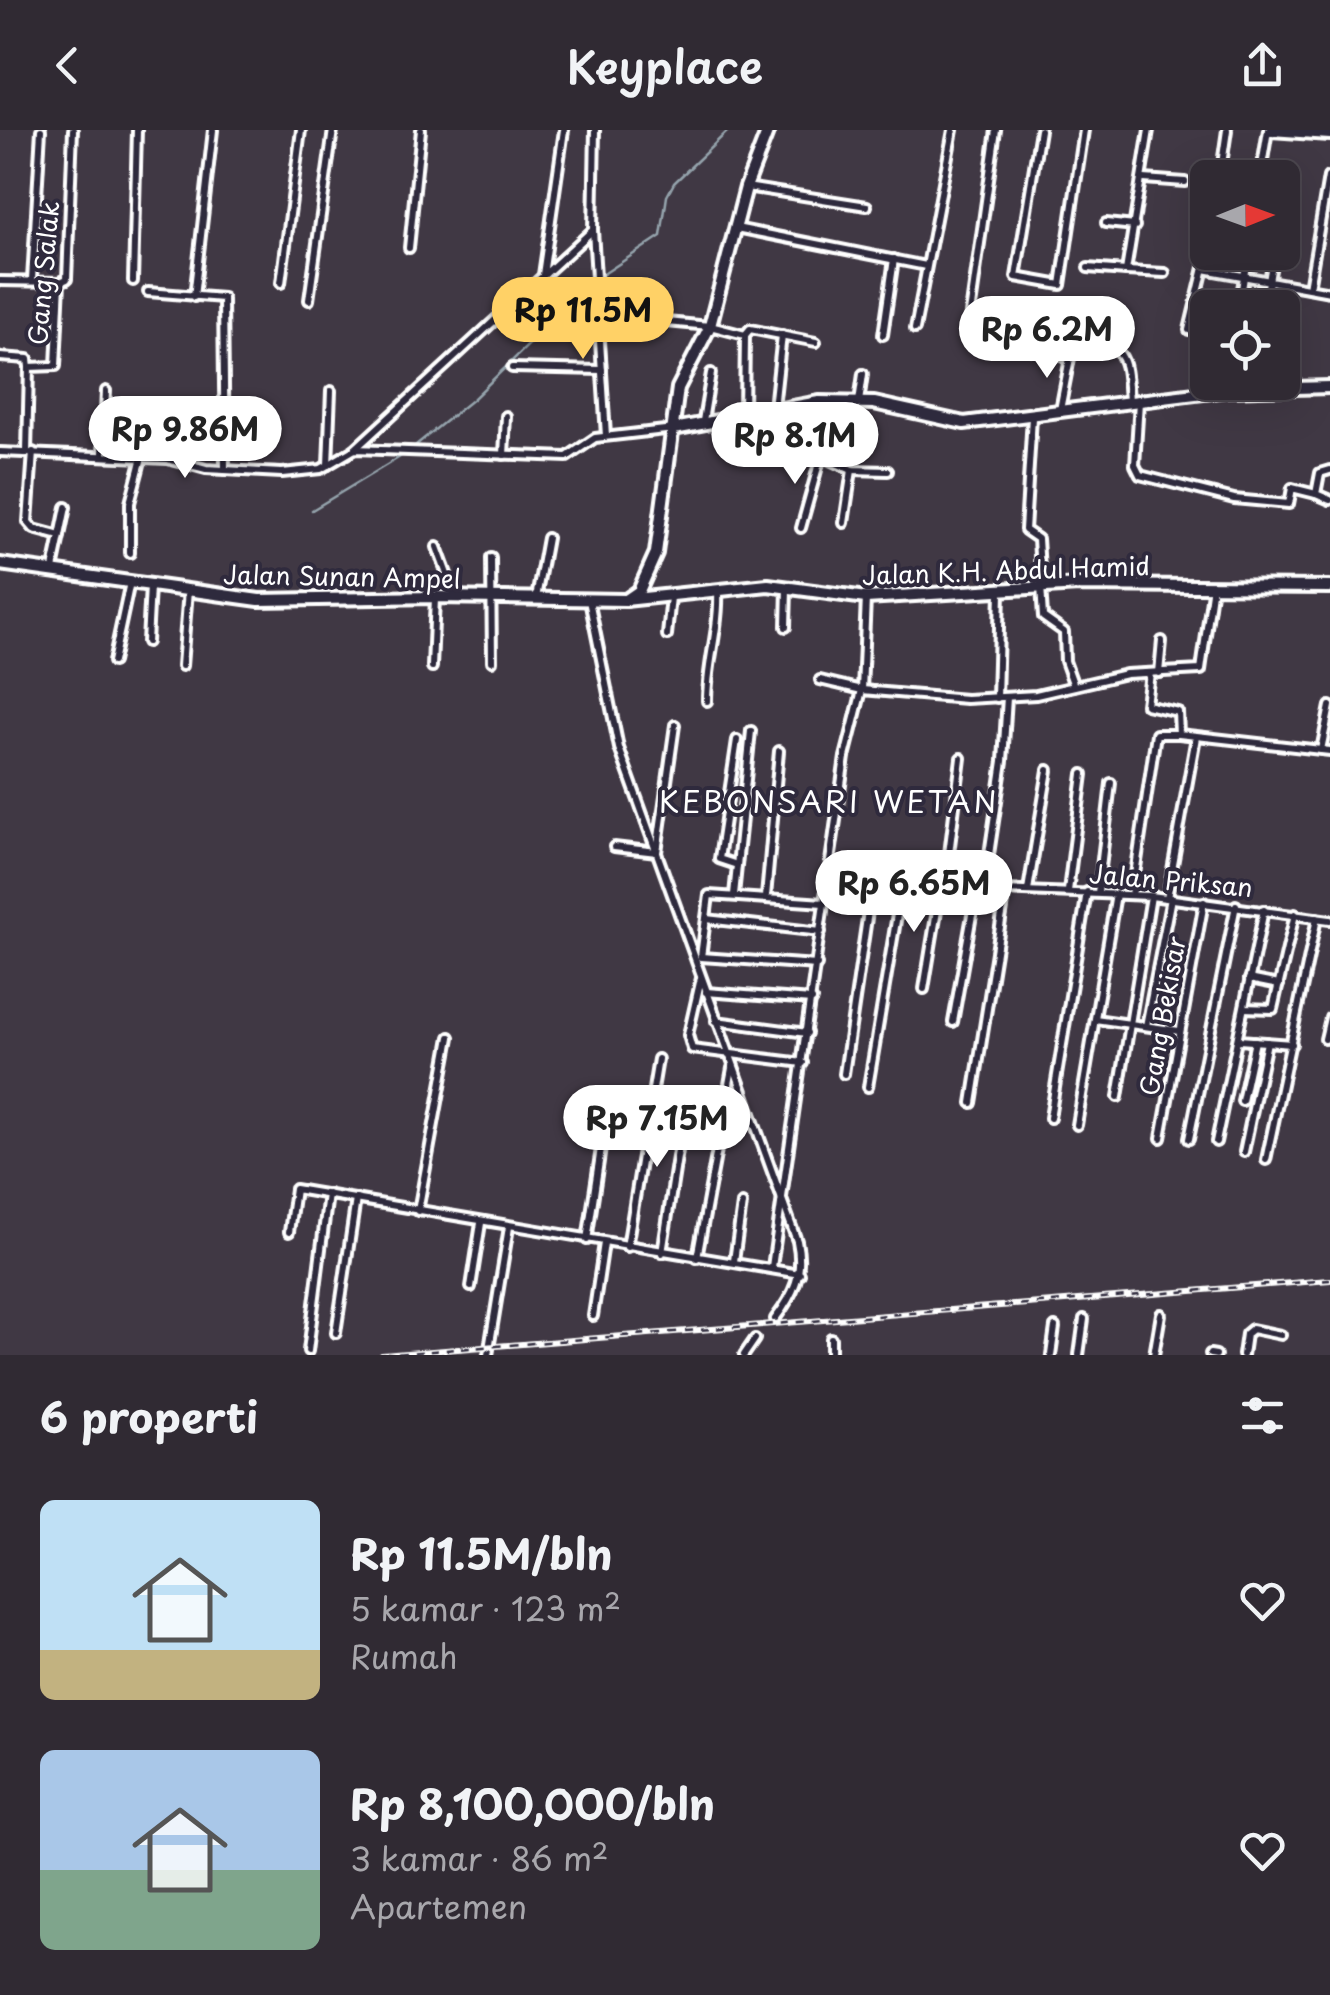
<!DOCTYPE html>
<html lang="id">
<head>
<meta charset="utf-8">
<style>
  :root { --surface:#302a33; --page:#38323b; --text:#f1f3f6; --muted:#a8a7ac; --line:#4b464e; --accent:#ffd166 }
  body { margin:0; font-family:"Playpen Sans",sans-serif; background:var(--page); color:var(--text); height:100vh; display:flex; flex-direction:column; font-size:38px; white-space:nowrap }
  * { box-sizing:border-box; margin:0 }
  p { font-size:32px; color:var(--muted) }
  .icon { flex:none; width:55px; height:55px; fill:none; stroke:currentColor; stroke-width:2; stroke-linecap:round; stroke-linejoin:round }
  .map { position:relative; height:1225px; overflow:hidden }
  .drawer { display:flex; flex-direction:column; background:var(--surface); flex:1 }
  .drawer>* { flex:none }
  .needle { width:65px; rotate:89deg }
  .buttons { position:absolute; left:1190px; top:30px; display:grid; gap:20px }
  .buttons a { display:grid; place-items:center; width:110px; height:110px; border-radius:15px; background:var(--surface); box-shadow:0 10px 40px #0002,0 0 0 2px var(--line); font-size:50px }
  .price { position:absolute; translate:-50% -85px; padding:0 22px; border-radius:35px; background:#fff; color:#222; font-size:32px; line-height:65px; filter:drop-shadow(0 2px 5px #0008) }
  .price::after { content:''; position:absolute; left:50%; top:60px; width:30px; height:22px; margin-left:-15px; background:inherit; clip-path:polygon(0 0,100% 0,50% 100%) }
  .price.active { background:var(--accent); color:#111 }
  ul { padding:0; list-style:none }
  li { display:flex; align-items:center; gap:30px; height:250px; padding:0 40px }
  li span { display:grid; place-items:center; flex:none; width:280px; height:200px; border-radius:15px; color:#555 }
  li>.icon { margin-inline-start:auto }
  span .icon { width:120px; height:120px; fill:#fffc; stroke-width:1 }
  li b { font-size:42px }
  h2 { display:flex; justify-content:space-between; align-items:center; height:120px; padding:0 40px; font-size:42px }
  header { display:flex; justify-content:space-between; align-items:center; height:130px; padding:0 40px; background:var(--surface); font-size:45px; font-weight:600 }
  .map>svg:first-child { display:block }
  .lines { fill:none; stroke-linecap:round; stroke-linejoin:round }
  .stream { stroke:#95a4ad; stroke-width:2.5 }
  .street-casing { stroke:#fff; stroke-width:14 }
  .secondary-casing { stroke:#fff; stroke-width:18 }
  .street { stroke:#2f2a3d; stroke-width:6 }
  .secondary { stroke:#2f2a3d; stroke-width:10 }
  .rail-casing { stroke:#fff; stroke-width:6 }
  .rail { stroke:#2f2a3d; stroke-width:2.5; stroke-dasharray:8; stroke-linecap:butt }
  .labels { text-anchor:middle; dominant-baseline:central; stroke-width:8; stroke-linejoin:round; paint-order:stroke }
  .street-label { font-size:25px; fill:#fff; stroke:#2f2a3d }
  .quarter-label { font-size:30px; letter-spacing:2.5px; fill:#fff; stroke:#2f2a3d }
</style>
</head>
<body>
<header><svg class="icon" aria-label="back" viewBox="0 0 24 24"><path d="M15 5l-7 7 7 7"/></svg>Keyplace<svg class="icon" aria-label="share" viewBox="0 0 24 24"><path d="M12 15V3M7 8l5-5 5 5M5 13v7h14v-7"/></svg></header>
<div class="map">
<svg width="1330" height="1225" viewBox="0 0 1330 1225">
  <rect width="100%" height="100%" fill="#403844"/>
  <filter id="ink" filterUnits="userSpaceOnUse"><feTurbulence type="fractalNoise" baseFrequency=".01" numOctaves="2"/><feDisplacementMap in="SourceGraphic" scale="20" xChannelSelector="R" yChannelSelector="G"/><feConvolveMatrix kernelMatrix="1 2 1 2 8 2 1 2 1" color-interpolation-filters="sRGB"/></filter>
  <g filter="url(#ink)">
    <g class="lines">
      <g class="stream">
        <path d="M599,147l62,-41 6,-40 7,-13 55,-53"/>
        <path d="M411,319l62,-50 120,-117"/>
        <path d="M312,380l93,-56"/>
      </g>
      <defs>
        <g id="street">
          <path d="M595,0l-2,100 13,206"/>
          <path d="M996,0l-29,205 103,23"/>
          <path d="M1040,0l-24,147 45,8 23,-155"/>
          <path d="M1149,0l-23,141 39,2"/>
          <path d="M1220,48l7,-48"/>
          <path d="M1260,48l8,-48"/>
          <path d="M1144,49l41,3"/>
          <path d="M746,57l121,19"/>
          <path d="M1282,71l12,3"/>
          <path d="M1106,93l29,3"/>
          <path d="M736,98l190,38"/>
          <path d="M409,118l12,-118"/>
          <path d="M1088,138l38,3"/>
          <path d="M1204,139l126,23"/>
          <path d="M543,145l21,-145"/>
          <path d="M32,150l9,-150"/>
          <path d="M0,151l60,1"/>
          <path d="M133,151l4,-151"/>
          <path d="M281,153l20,-153"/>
          <path d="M1309,158l19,-111"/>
          <path d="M148,162l75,6 2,172"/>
          <path d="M194,167l19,-167"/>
          <path d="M1266,169l8,-47"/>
          <path d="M309,170l24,-170"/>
          <path d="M1239,178l9,-56"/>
          <path d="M601,186l109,10 35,9 -1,79"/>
          <path d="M642,191l5,-33"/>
          <path d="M915,199l38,-199"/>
          <path d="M1189,200l19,-79"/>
          <path d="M745,205l5,-6 66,13"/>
          <path d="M883,205l11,-76"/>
          <path d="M0,227l28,2 1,8"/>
          <path d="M512,238l90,2"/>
          <path d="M834,271l-14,38 1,17 31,14 36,1"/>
          <path d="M1139,271l-4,64 5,10 94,24 55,5 3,-16 24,6"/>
          <path d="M859,272l4,-28"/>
          <path d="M774,278l8,-73"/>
          <path d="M1060,280l10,-52 12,-19c46,7 44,19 47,62"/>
          <path d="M751,283l9,38"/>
          <path d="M1032,287l-7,113 13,9 5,78 21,15 1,29 9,25"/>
          <path d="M703,291l8,-48"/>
          <path d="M355,319l238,-219"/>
          <path d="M0,322l168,7 38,10 76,4 39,-4 34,-20 212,8 28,-19 79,-9"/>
          <path d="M27,322l2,-85 27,-1 4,-84 7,-3 6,-149"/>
          <path d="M33,322l-5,70 6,7 26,7 -7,33"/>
          <path d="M103,324l3,-63"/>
          <path d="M504,325l2,-39"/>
          <path d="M328,335l3,-74"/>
          <path d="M1330,340l-10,3 -4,21 14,6"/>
          <path d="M844,393l8,-53"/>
          <path d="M801,398l20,-72"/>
          <path d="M60,406l6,-29"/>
          <path d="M437,417l18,49"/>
          <path d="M130,423v-50l12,-46"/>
          <path d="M491,428l1,103"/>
          <path d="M536,468l11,-60"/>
          <path d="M589,470l30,148 178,493c7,32 -3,53 -22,78"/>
          <path d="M786,497l1,-40"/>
          <path d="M667,505l4,-38"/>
          <path d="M147,512l3,-56"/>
          <path d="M113,532l17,-80"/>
          <path d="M182,536l6,-76"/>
          <path d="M432,537l3,-69"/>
          <path d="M1150,543l-4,32 32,7 1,22 151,17"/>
          <path d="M1159,543l3,-32"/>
          <path d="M820,550l42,10 104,9 70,-4 90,-21 75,-4 12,-85"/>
          <path d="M997,568l3,-106"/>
          <path d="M707,571c0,-39 13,-73 11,-112"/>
          <path d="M737,610l-18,119 18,6"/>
          <path d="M1321,620l9,-44"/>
          <path d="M614,717l43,5 18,-127"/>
          <path d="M827,753l324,13 179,24"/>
          <path d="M945,756l16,-128"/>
          <path d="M984,758l19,-127 4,-64"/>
          <path d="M1028,760l20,-120"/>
          <path d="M1068,761l15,-117"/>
          <path d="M1098,763l13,-110"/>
          <path d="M734,765l17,-164"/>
          <path d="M1132,765l24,-161h23"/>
          <path d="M766,767l13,-146"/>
          <path d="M1167,768l29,-161"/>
          <path d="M706,789l115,13"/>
          <path d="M701,827l8,-62 115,8"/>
          <path d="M701,827l116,8"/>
          <path d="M701,848l-13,57 4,14 111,14"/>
          <path d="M1249,849l30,6"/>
          <path d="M924,859l17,-103"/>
          <path d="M706,862l106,8"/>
          <path d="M1244,878l29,1 22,-95"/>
          <path d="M1095,889l84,12"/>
          <path d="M716,891l91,12"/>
          <path d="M953,892l24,-135"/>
          <path d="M1146,896l25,-128"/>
          <path d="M1325,909l5,-21"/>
          <path d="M1239,910l53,4"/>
          <path d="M844,944l28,-190"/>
          <path d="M868,957l34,-202"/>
          <path d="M1118,967l33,-201"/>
          <path d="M1242,971l13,-60"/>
          <path d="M972,973l34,-214"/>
          <path d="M1050,988l37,-226"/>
          <path d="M1077,995l39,-231"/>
          <path d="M1161,1008l43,-236"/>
          <path d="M1189,1009l47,-234"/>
          <path d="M1216,1012l48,-232"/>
          <path d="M1244,1022l23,-110"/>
          <path d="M1266,1030l51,-242"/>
          <path d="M418,1081l32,-174"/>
          <path d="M289,1102l6,-43 505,85"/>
          <path d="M587,1110l20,-131"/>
          <path d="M627,1117l31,-188"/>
          <path d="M662,1123l25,-160"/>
          <path d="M697,1128l35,-190"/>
          <path d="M734,1131l8,-57"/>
          <path d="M772,1137l73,-510 17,-67 4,-92"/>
          <path d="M471,1157l10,-64"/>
          <path d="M593,1186l11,-73"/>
          <path d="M336,1203l20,-134"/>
          <path d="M308,1221l20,-157"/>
          <path d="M1210,1224l6,1"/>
          <path d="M488,1225l21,-128"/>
          <path d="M744,1225l11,-16"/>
          <path d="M831,1225v-17"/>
          <path d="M1051,1225l4,-28"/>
          <path d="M1079,1225l5,-36"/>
          <path d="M1154,1225l7,-41"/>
          <path d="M1243,1225l3,-21 6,-5 29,6"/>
        </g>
        <g id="secondary">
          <path d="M1271,0l59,4"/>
          <path d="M674,299l145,-27 55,1 90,20 263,-33 103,-3"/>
          <path d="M0,434l259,36 176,-3 190,3 143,-15 98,13 213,-13 251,2"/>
          <path d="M626,470l13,-9 17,-38 22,-165 32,-62 36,-139 22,-57"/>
        </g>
      </defs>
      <use href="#street" class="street-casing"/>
      <use href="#secondary" class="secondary-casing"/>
      <use href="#street" class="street"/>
      <use href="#secondary" class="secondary"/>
      <defs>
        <path id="rail" d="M382,1225l948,-75"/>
      </defs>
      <use href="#rail" class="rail-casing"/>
      <use href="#rail" class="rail"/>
    </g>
  </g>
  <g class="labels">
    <g class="street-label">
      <text transform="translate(43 143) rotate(-85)">Gang Salak</text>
      <text transform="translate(1006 440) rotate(-2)">Jalan K.H. Abdul Hamid</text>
      <text transform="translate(342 446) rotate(1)">Jalan Sunan Ampel</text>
      <text transform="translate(1171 750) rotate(5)">Jalan Priksan</text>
      <text transform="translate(1162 886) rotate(-80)">Gang Bekisar</text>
    </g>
    <g class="quarter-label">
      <text x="829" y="670">KEBONSARI WETAN</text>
    </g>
  </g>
</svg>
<div class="buttons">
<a><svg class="needle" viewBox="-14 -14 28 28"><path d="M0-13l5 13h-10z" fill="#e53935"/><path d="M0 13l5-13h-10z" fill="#a8a7ac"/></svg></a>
<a><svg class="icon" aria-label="locate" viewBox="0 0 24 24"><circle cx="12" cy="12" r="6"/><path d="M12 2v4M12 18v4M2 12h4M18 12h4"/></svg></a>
</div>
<b class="price active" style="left:583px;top:232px">Rp 11.5M</b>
<b class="price" style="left:1047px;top:251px">Rp 6.2M</b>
<b class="price" style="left:185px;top:351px">Rp 9.86M</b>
<b class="price" style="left:795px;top:357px">Rp 8.1M</b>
<b class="price" style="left:914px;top:805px">Rp 6.65M</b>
<b class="price" style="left:657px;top:1040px">Rp 7.15M</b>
</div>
<section class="drawer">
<h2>6 properti<svg class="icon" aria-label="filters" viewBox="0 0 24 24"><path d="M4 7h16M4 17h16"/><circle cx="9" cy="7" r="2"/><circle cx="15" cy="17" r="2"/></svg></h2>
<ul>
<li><span style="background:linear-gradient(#bfe0f5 75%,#c2b280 0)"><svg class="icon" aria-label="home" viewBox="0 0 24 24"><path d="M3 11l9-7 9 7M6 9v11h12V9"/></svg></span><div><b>Rp 11.5M/bln</b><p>5 kamar · 123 m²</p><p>Rumah</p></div><svg class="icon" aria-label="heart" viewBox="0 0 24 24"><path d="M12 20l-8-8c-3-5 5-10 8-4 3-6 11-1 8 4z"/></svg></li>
<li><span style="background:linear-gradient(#a9c7e8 60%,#7fa58c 0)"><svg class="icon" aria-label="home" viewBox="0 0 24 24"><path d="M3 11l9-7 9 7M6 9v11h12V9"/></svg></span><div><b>Rp 8,100,000/bln</b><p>3 kamar · 86 m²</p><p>Apartemen</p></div><svg class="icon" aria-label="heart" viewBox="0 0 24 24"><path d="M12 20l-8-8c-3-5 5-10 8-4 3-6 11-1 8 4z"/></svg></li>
</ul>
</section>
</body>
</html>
